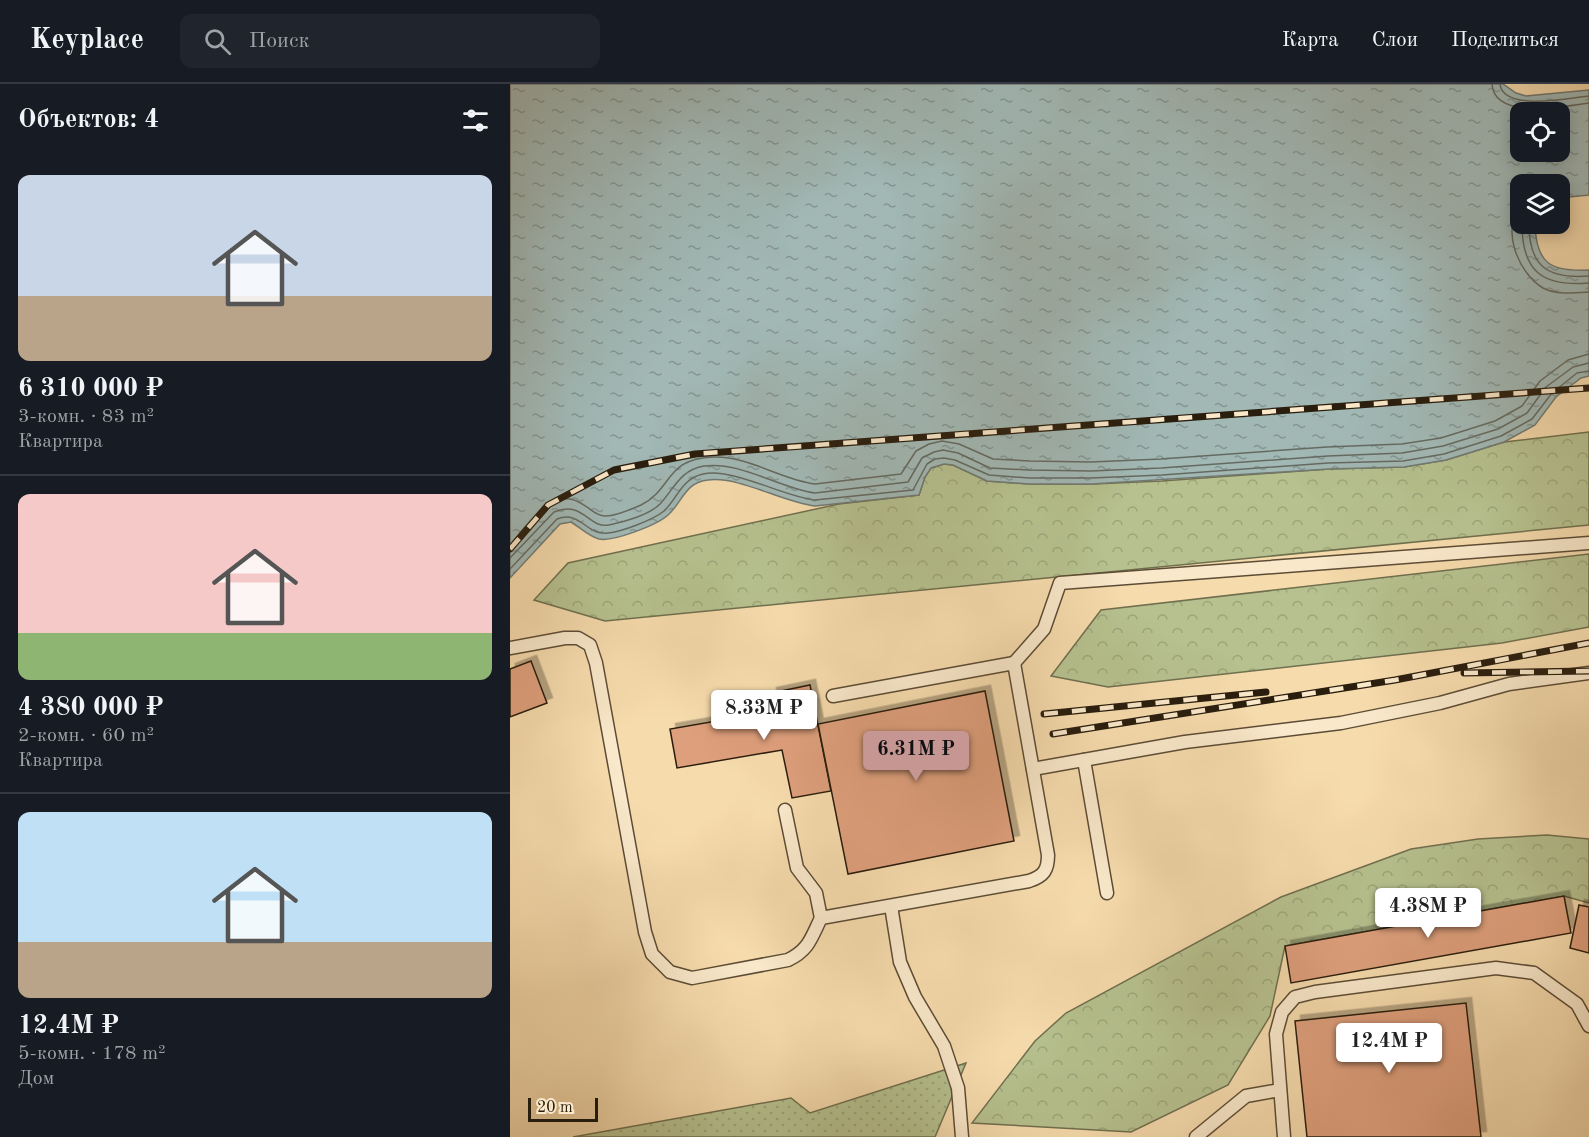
<!DOCTYPE html>
<html lang="ru">
<head>
<meta charset="utf-8">
<style>
  :root { --surface:#171b24; --page:#20242c; --text:#f1f3f6; --muted:#9ea1a6; --line:#363941; --accent:#c59692 }
  body { margin:0; font-family:"Old Standard TT",serif; background:var(--page); color:var(--text); height:100vh; display:flex; flex-direction:column; font-size:22px; white-space:nowrap }
  * { box-sizing:border-box; margin:0 }
  p { font-size:20px; color:var(--muted) }
  .icon { flex:none; width:33px; height:33px; fill:none; stroke:currentColor; stroke-width:2; stroke-linecap:round; stroke-linejoin:round }
  .map { position:relative; flex:1; overflow:hidden }
  .drawer { display:flex; flex-direction:column; background:var(--surface); width:510px }
  .drawer>* { flex:none }
  .tools { position:absolute; left:1000px; top:18px; display:grid; gap:12px }
  .tools a { display:grid; place-items:center; width:60px; height:60px; border-radius:12px; background:var(--surface); box-shadow:0 3px 15px #0003; font-size:30px }
  .scale { position:absolute; left:18px; bottom:15px; width:70px; box-sizing:border-box; padding-left:6px; border:3px solid #291d0d; border-top:0; font-size:16px; line-height:21px; white-space:nowrap; color:#291d0d; -webkit-text-stroke:4px #f9e8ca; paint-order:stroke }
  .price { position:absolute; translate:-50% -51px; padding:0 14px; border-radius:6px; background:#fff; color:#222; font-size:20px; line-height:39px; filter:drop-shadow(0 2px 3px #0008) }
  .price::after { content:''; position:absolute; left:50%; top:36px; width:18px; height:14px; margin-left:-9px; background:inherit; clip-path:polygon(0 0,100% 0,50% 100%) }
  .price.current { background:var(--accent); color:#111 }
  ul { padding:0; list-style:none }
  li { display:grid; align-content:center; gap:12px; height:318px; padding:0 18px }
  li+li { border-top:2px solid var(--line) }
  li span { display:grid; place-items:center; height:186px; border-radius:12px; color:#555 }
  li>.icon { margin-inline-start:auto }
  span .icon { width:108px; height:108px; fill:#fffc; stroke-width:1 }
  li b { font-size:26px }
  h2 { display:flex; justify-content:space-between; align-items:center; height:72px; padding:0 18px; font-size:26px }
  header { display:flex; align-items:center; gap:36px; box-sizing:border-box; height:84px; padding:0 30px; background:var(--surface); border-bottom:2px solid var(--line) }
  header strong { font-size:28px }
  nav { display:flex; gap:33px; margin-inline-start:auto; font-size:21px }
  .search { width:420px; height:54px; background:var(--page); display:flex; align-items:center; gap:15px; box-sizing:border-box; padding:0 21px; border-radius:12px; color:var(--muted); font-size:22px }
  main { display:flex; flex:1; min-height:0 }
  .map>svg:first-child { display:block }
  .grass { fill:url(#grass-dots); stroke:#706f4e; stroke-width:1.5 }
  .forest { fill:url(#forest-crowns); stroke:#706f4e; stroke-width:1.5 }
  .water { fill:url(#water-ripples); stroke:#717a72; stroke-width:1.5; fill-rule:evenodd }
  .lines { fill:none; stroke-linecap:round; stroke-linejoin:round }
  .shore { stroke:#656a61; stroke-width:1.5 }
  .building { fill:#de9f7b; stroke:#291d0d; stroke-width:1.5; filter:url(#shadow) }
  .lane-casing { stroke:#5c4c35; stroke-width:15 }
  .lane { stroke:#f9e8ca; stroke-width:12 }
  .rail-casing { stroke:#291d0d; stroke-width:7 }
  .rail { stroke:#f9e8ca; stroke-width:4.5; stroke-dasharray:14; stroke-linecap:butt }
</style>
</head>
<body>
<header>
<strong>Keyplace</strong>
<div class="search"><svg class="icon" aria-label="search" viewBox="0 0 24 24"><circle cx="10" cy="10" r="6"/><path d="M15 15l6 6"/></svg>Поиск</div>
<nav><a>Карта</a><a>Слои</a><a>Поделиться</a></nav>
</header>
<main>
<section class="drawer">
<h2>Объектов: 4<svg class="icon" aria-label="filters" viewBox="0 0 24 24"><path d="M4 7h16M4 17h16"/><circle cx="9" cy="7" r="2"/><circle cx="15" cy="17" r="2"/></svg></h2>
<ul>
<li><span style="background:linear-gradient(#c9d6e8 65%,#b9a48a 0)"><svg class="icon" aria-label="home" viewBox="0 0 24 24"><path d="M3 11l9-7 9 7M6 9v11h12V9"/></svg></span><div><b>6 310 000 ₽</b><p>3-комн. · 83 m²</p><p>Квартира</p></div></li>
<li><span style="background:linear-gradient(#f6c9c9 75%,#8fb573 0)"><svg class="icon" aria-label="home" viewBox="0 0 24 24"><path d="M3 11l9-7 9 7M6 9v11h12V9"/></svg></span><div><b>4 380 000 ₽</b><p>2-комн. · 60 m²</p><p>Квартира</p></div></li>
<li><span style="background:linear-gradient(#bfe0f5 70%,#b9a48a 0)"><svg class="icon" aria-label="home" viewBox="0 0 24 24"><path d="M3 11l9-7 9 7M6 9v11h12V9"/></svg></span><div><b>12.4M ₽</b><p>5-комн. · 178 m²</p><p>Дом</p></div></li>
</ul>
</section>
<div class="map">
<svg width="1079" height="1053" viewBox="0 0 1079 1053">
  <defs>
    <pattern id="grass-dots" width="8" height="8" patternUnits="userSpaceOnUse" patternTransform="scale(1.5)"><rect width="8" height="8" fill="#b6c18f"/><path d="M2 2h.1M6 6h.1" fill="none" stroke="#9ca57a" stroke-width="1.8" stroke-linecap="round"/></pattern>
    <pattern id="forest-crowns" width="20" height="18" patternUnits="userSpaceOnUse" patternTransform="scale(1.5)"><rect width="20" height="18" fill="#b6c18f"/><path d="M2 6a3 3 0 1 1 6 0M12 15a3 3 0 1 1 6 0" fill="none" stroke="#9ca57a"/></pattern>
    <pattern id="water-ripples" width="26" height="14" patternUnits="userSpaceOnUse" patternTransform="scale(1.5)"><rect width="26" height="14" fill="#a1b8b5"/><path d="M2 4q2-2 4 0t4 0M15 11q2-2 4 0t4 0" fill="none" stroke="#839592"/></pattern>
    <filter id="shadow"><feDropShadow dx="5.5" dy="-5.5" stdDeviation="0" flood-color="#0004"/></filter>
  </defs>
  <rect width="100%" height="100%" fill="#f6dbad"/>
  <filter id="stains"><feTurbulence type="fractalNoise" baseFrequency=".00333" numOctaves="4"/><feColorMatrix values="0 0 0 0 .2 0 0 0 0 .09 0 0 0 0 .02 0 0 0 .5 -.17"/></filter>
  <radialGradient id="worn" r=".72"><stop offset=".6" stop-color="#630" stop-opacity="0"/><stop offset="1" stop-color="#630" stop-opacity=".3"/></radialGradient>
  <path class="grass" d="M456,979l-31,74h-362l218,-39 19,15z"/>
  <g class="forest">
    <path d="M1079,348v93l-984,96 -71,-21 34,-37 271,-59 80,-9 6,-18 6,-9 13,-4 9,1 34,16 42,3h63l70,-3 167,-12 75,-2 42,-7 58,-18z"/>
    <path d="M1079,470v73l-87,16 -394,44 -57,-11 50,-66z"/>
    <path d="M1037,751l42,4v64l-25,-7 -279,50 -15,70 -42,69 -97,47 -159,-9 63,-82 31,-28 215,-116 130,-48 67,-10z"/>
  </g>
  <path class="water" d="M0,0h993l13,9 10,3 63,-6v105l-29,3v-14h-39v40h14c1,40 16,48 54,46v106l-8,2 -25,19 -21,28 -31,17 -58,18 -42,7 -75,2 -237,15h-63l-42,-3 -34,-16 -9,-1 -13,4 -6,9 -6,18 -104,11c-33,-4 -76,-30 -107,-26 -23,2 -26,23 -40,35 -11,10 -55,27 -69,24 -11,-3 -18,-11 -28,-17l-11,2 -50,54zM1011,28h39v40h-39z"/>
  <g class="lines">
    <g class="shore">
      <path d="M982,0c2,37 74,22 97,19"/>
      <path d="M990,0c3,28 70,14 89,12"/>
      <path d="M1011,123c-21,22 -2,67 22,81 13,7 32,5 46,4"/>
      <path d="M1012,140c0,48 21,63 67,59"/>
      <path d="M1019,140c0,43 19,55 60,52"/>
      <path d="M0,461c11,-13 24,-31 38,-40 31,-19 41,12 58,11 10,0 26,-7 35,-11 32,-16 24,-47 73,-48 34,-1 68,23 101,27l86,-10 15,-23 13,-7 13,-3 17,3 34,15 37,2 61,1 70,-3 166,-12 75,-3 39,-6 54,-17 27,-15 18,-25 28,-21 21,-6"/>
      <path d="M0,474l44,-46c30,-12 34,17 55,13 15,-3 40,-10 51,-21 14,-15 20,-34 44,-38 36,-5 75,22 111,27l93,-11 14,-24 12,-6 9,-2 15,3 32,15 39,2 62,1 70,-3 167,-12 74,-3 41,-7 55,-17 29,-16 19,-26 27,-20 16,-4"/>
      <path d="M0,485l47,-50c24,-9 29,17 51,14 13,-1 45,-13 56,-22 14,-13 17,-32 39,-37 29,-7 81,23 112,26l98,-10 14,-26 8,-5 9,-1 11,2 34,15 40,3h62l71,-3 166,-12 75,-2 41,-7 57,-18 31,-17 20,-26 25,-20 12,-2"/>
    </g>
  </g>
  <g class="building">
    <path d="M21,577l16,42 -37,14v-48z"/>
    <path d="M300,601l21,106 -39,7 -10,-48 -105,18 -7,-39 104,-18 -3,-18z"/>
    <path d="M475,607l29,150 -166,33 -30,-150z"/>
    <path d="M1054,812l7,37 -280,50 -6,-37z"/>
    <path d="M1069,821l10,2v46l-19,-5z"/>
    <path d="M956,919l15,134h-174l-12,-116z"/>
  </g>
  <g class="lines">
    <defs>
      <g id="lane">
        <path d="M0,564l55,-10h13l12,7 6,18 49,269 7,22 18,18 22,6 96,-18c21,-10 23,-22 33,-42l208,-37c15,-5 19,-11 19,-26l-34,-192 -181,33"/>
        <path d="M504,579l30,-34 16,-46 529,-40"/>
        <path d="M574,676l23,133"/>
        <path d="M523,685l152,-27 156,-19 99,-20 69,-19 80,-11"/>
        <path d="M275,726l12,58 19,25 5,25"/>
        <path d="M381,822l9,56 15,35 29,49 14,42 4,49"/>
        <path d="M686,1053l50,-41 34,-6"/>
        <path d="M774,1053l-8,-103 6,-22 13,-15 20,-5 181,-24 38,5 43,31 12,22"/>
      </g>
    </defs>
    <use href="#lane" class="lane-casing"/>
    <use href="#lane" class="lane"/>
    <defs>
      <g id="rail">
        <path d="M0,465l38,-44 66,-35 81,-16 894,-66"/>
        <path d="M954,589l125,-2"/>
        <path d="M534,630l222,-22"/>
        <path d="M543,650l342,-54 194,-37"/>
      </g>
    </defs>
    <use href="#rail" class="rail-casing"/>
    <use href="#rail" class="rail"/>
  </g>
  <rect width="100%" height="100%" filter="url(#stains)"/>
  <rect width="100%" height="100%" fill="url(#worn)"/>
</svg>
<div class="tools">
<a><svg class="icon" aria-label="locate" viewBox="0 0 24 24"><circle cx="12" cy="12" r="6"/><path d="M12 2v4M12 18v4M2 12h4M18 12h4"/></svg></a>
<a><svg class="icon" aria-label="layers" viewBox="0 0 24 24"><path d="M12 4l9 5-9 5-9-5zM3 14l9 5 9-5"/></svg></a>
</div>
<div class="scale">20 m</div>
<b class="price" style="left:254px;top:657px">8.33M ₽</b>
<b class="price current" style="left:406px;top:698px">6.31M ₽</b>
<b class="price" style="left:918px;top:855px">4.38M ₽</b>
<b class="price" style="left:879px;top:990px">12.4M ₽</b>
</div>
</main>
</body>
</html>
